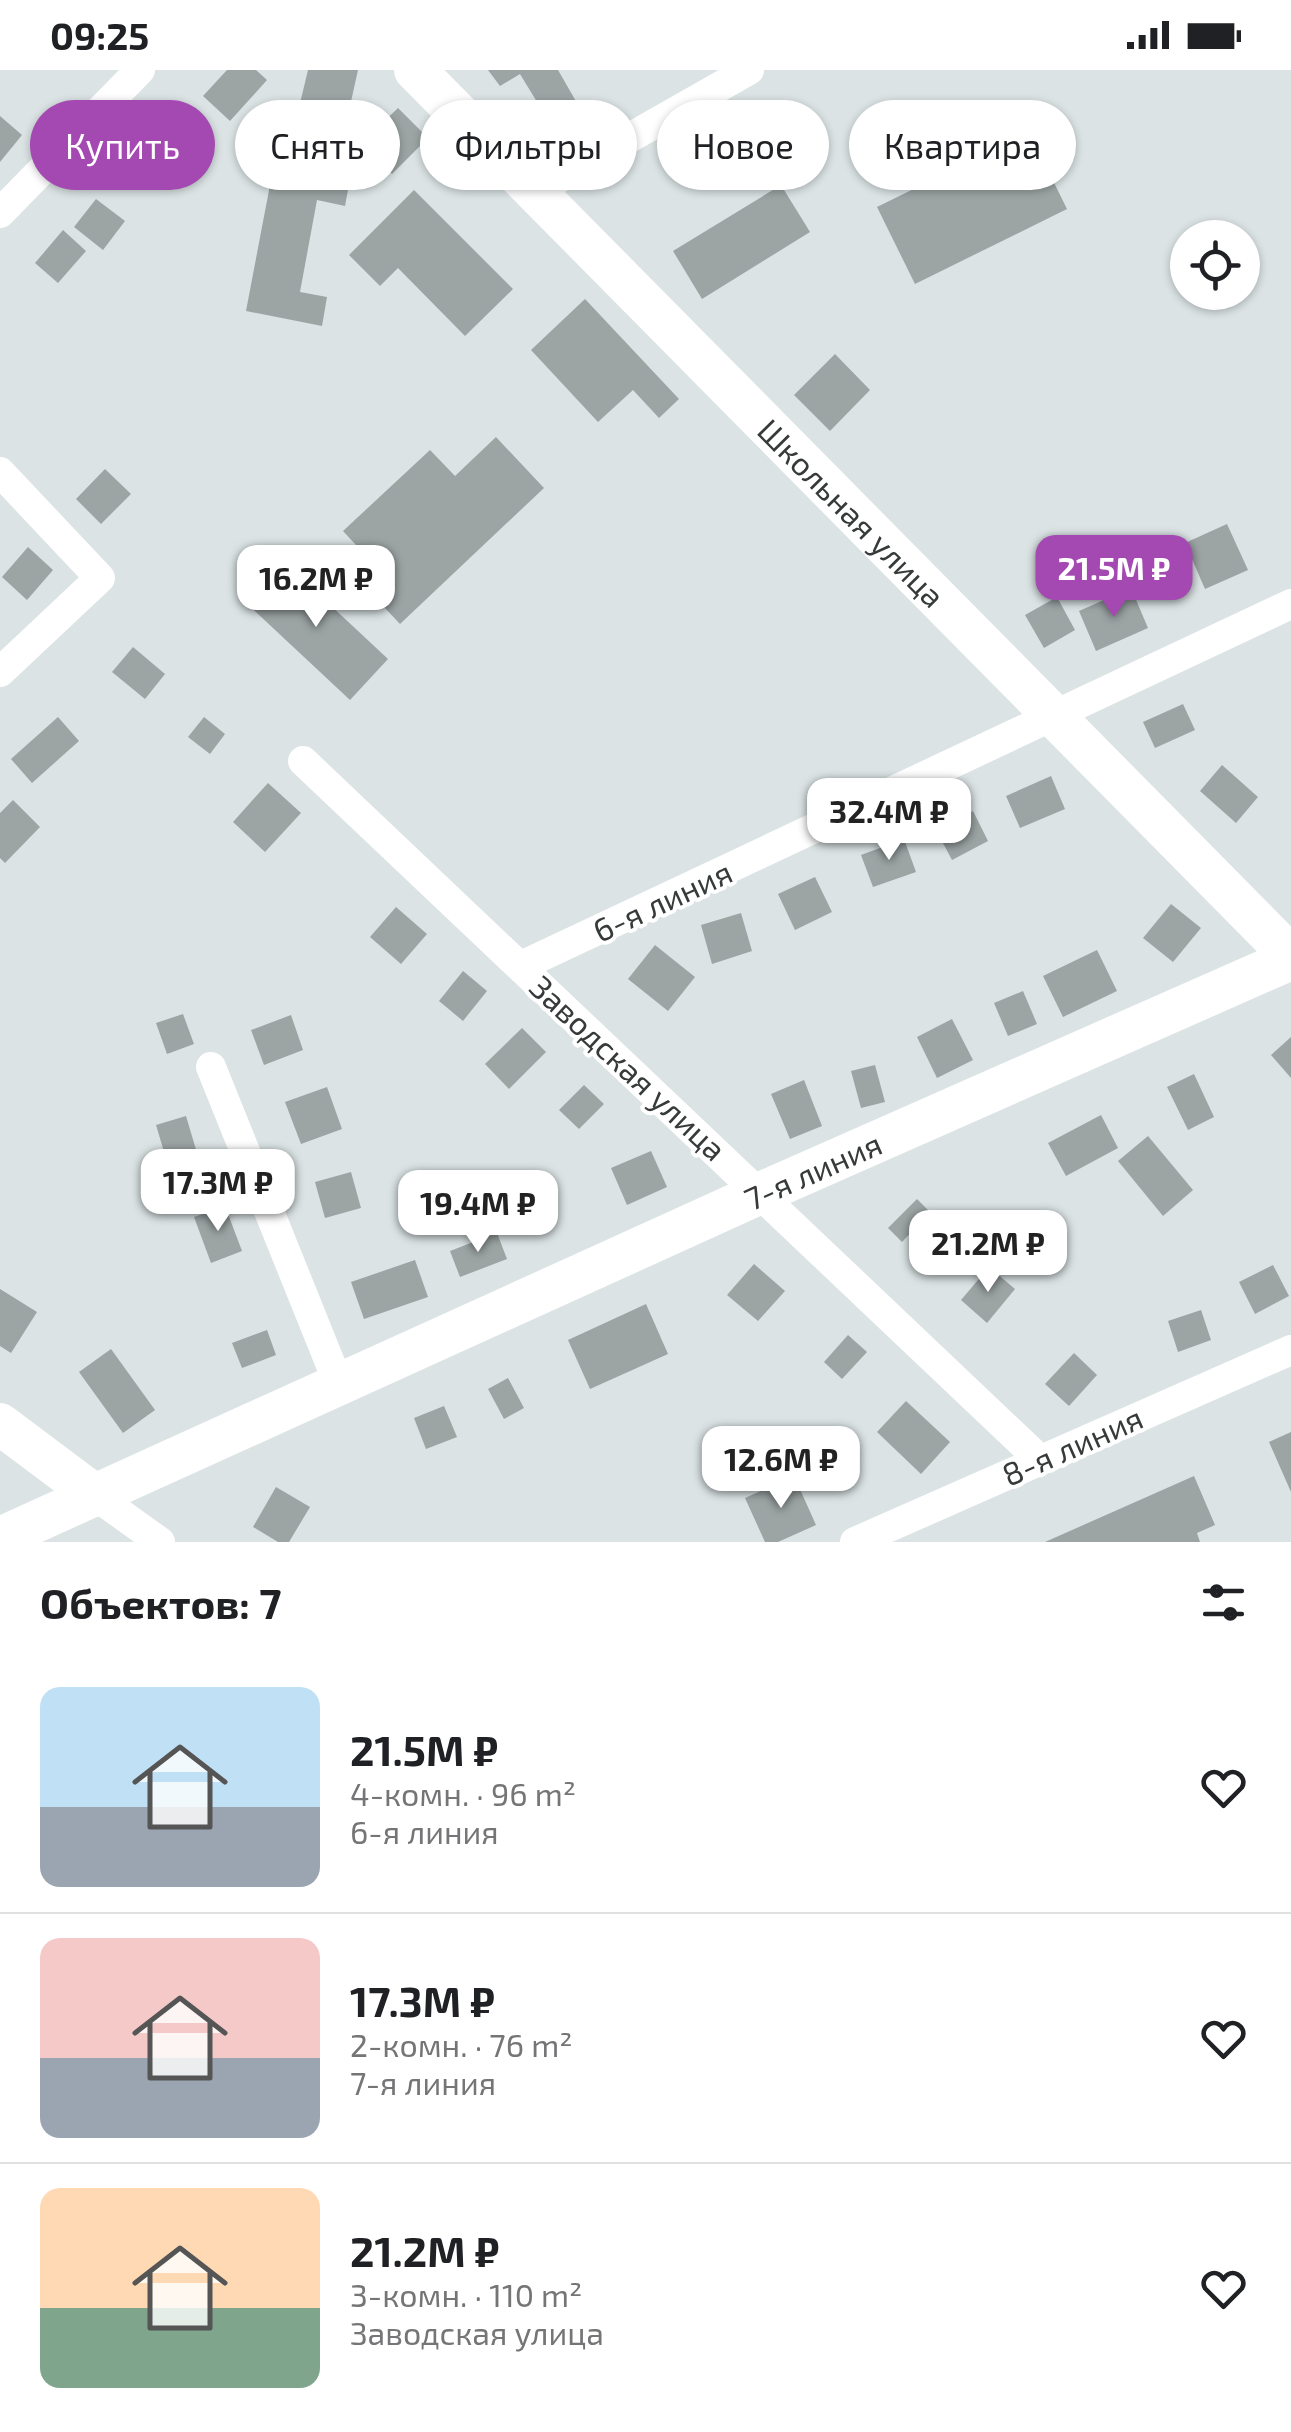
<!DOCTYPE html>
<html lang="ru">
<head>
<meta charset="utf-8">
<style>
  :root { --surface:#fff; --page:#f6f6f6; --text:#202124; --muted:#757577; --line:#e0e0e0; --accent:#a448b2 }
  body { margin:0; font-family:"Exo 2",sans-serif; background:var(--page); color:var(--text); height:100vh; display:flex; flex-direction:column; font-size:38px; white-space:nowrap }
  * { box-sizing:border-box; margin:0 }
  p { font-size:32px; color:var(--muted) }
  .icon { flex:none; width:55px; height:55px; fill:none; stroke:currentColor; stroke-width:2; stroke-linecap:round; stroke-linejoin:round }
  .map { position:relative; height:1472px; overflow:hidden }
  .details { display:flex; flex-direction:column; background:var(--surface); flex:1 }
  .details>* { flex:none }
  .guide { position:absolute; left:30px; top:30px; width:1232px; height:90px; display:flex; gap:20px }
  .buttons { position:absolute; left:1170px; top:150px; display:grid; gap:20px }
  .buttons a { display:grid; place-items:center; width:90px; height:90px; border-radius:50%; background:var(--surface); box-shadow:0 2px 8px #0004; font-size:50px }
  .price { position:absolute; translate:-50% -85px; padding:0 22px; border-radius:20px; background:#fff; color:#222; font-size:32px; line-height:65px; filter:drop-shadow(0 2px 5px #0008) }
  .price::after { content:''; position:absolute; left:50%; top:60px; width:30px; height:22px; margin-left:-15px; background:inherit; clip-path:polygon(0 0,100% 0,50% 100%) }
  .price.selected { background:var(--accent); color:#fff }
  ul { padding:0; list-style:none }
  li { display:flex; align-items:center; gap:30px; height:250px; padding:0 40px }
  li+li { border-top:2px solid var(--line) }
  li span { display:grid; place-items:center; flex:none; width:280px; height:200px; border-radius:20px; color:#555 }
  li>.icon { margin-inline-start:auto }
  span .icon { width:120px; height:120px; fill:#fffc; stroke-width:1 }
  li b { font-size:42px }
  h2 { display:flex; justify-content:space-between; align-items:center; height:120px; padding:0 40px; font-size:42px }
  .chip { padding:0 35px; border-radius:45px; background:var(--surface); box-shadow:0 2px 8px #0004; font-size:35px; line-height:90px }
  .chip.selected { background:var(--accent); color:#fff }
  .status { display:flex; justify-content:space-between; align-items:center; height:70px; padding:0 50px; background:var(--surface); direction:ltr }
  .status svg { height:28px; fill:currentColor }
  .map>svg:first-child { display:block }
  .building { fill:#9ca4a4 }
  .lines { fill:none; stroke-linecap:round; stroke-linejoin:round }
  .street { stroke:#fff; stroke-width:30 }
  .secondary { stroke:#fff; stroke-width:42 }
  .labels { text-anchor:middle; dominant-baseline:central; stroke-width:8; stroke-linejoin:round; paint-order:stroke }
  .street-label { font-size:32px; fill:#373a3a; stroke:#fff }
</style>
</head>
<body>
<div class="status"><b>09:25</b><svg viewBox="0 0 49 12"><path d="M0 12V9h3v3zM5 12V6h3v6zM10 12V3h3v9zM15 12V0h3v12zM26 1h20v11H26zM47 4h2v5h-2z"/></svg></div>
<div class="map">
<svg width="1291" height="1472" viewBox="0 0 1291 1472">
  <rect width="100%" height="100%" fill="#dbe3e4"/>
  <g class="building">
    <path d="M227,0h29l11,10 -37,41 -27,-25z"/>
    <path d="M308,0h50l-8,36 -22,-5 -11,49 37,7 -9,49 -28,-6 -17,92 27,5 -5,29 -76,-15 32,-168 12,2z"/>
    <path d="M488,0h70l19,33 -29,17 -28,-46 -20,12z"/>
    <path d="M398,38l30,30 -36,36 -30,-31z"/>
    <path d="M0,46l22,19 -22,27z"/>
    <path d="M1029,62l38,77 -152,75 -38,-77z"/>
    <path d="M155,64l24,22 -24,27 -25,-22z"/>
    <path d="M781,115l29,47 -108,67 -29,-48z"/>
    <path d="M414,120l99,99 -48,47 -67,-68 -18,18 -31,-31z"/>
    <path d="M96,129l29,22 -22,29 -29,-23z"/>
    <path d="M63,160l23,21 -28,32 -23,-20z"/>
    <path d="M585,229l94,100 -20,19 -26,-28 -35,32 -67,-72z"/>
    <path d="M835,284l35,36 -40,41 -36,-36z"/>
    <path d="M496,367l48,51 -144,136 -48,-51 16,-15 -25,-27 87,-81 25,26z"/>
    <path d="M105,399l26,25 -30,30 -25,-25z"/>
    <path d="M1227,454l21,46 -43,19 -20,-46z"/>
    <path d="M28,477l25,23 -26,30 -25,-23z"/>
    <path d="M281,489l107,100 -38,41 -107,-100z"/>
    <path d="M1131,518l17,40 -52,23 -17,-40z"/>
    <path d="M1057,527l18,33 -31,18 -19,-33z"/>
    <path d="M133,577l32,27 -20,25 -33,-27z"/>
    <path d="M1183,634l12,26 -40,18 -12,-26z"/>
    <path d="M58,647l21,24 -47,42 -21,-24z"/>
    <path d="M204,647l21,17 -15,20 -22,-17z"/>
    <path d="M1222,695l36,32 -22,26 -36,-32z"/>
    <path d="M1051,706l14,33 -45,19 -14,-32z"/>
    <path d="M268,713l33,30 -36,39 -32,-30z"/>
    <path d="M13,730l27,27 -35,36 -5,-5v-45z"/>
    <path d="M973,741l15,30 -36,19 -16,-30z"/>
    <path d="M904,769l12,33 -43,15 -12,-32z"/>
    <path d="M815,807l17,35 -37,18 -17,-36z"/>
    <path d="M1171,834l30,24 -28,34 -30,-24z"/>
    <path d="M396,837l31,27 -26,30 -31,-27z"/>
    <path d="M741,843l11,38 -40,13 -11,-39z"/>
    <path d="M655,875l40,32 -27,34 -40,-32z"/>
    <path d="M1097,880l20,41 -54,26 -20,-41z"/>
    <path d="M463,901l24,20 -24,30 -24,-20z"/>
    <path d="M1023,921l14,33 -29,12 -14,-33z"/>
    <path d="M183,944l11,30 -27,10 -11,-31z"/>
    <path d="M291,945l12,35 -39,15 -13,-35z"/>
    <path d="M952,949l21,41 -36,18 -20,-41z"/>
    <path d="M522,958l24,24 -37,37 -24,-25z"/>
    <path d="M1291,967v41l-20,-23z"/>
    <path d="M875,995l10,37 -24,6 -10,-37z"/>
    <path d="M1194,1004l20,43 -26,13 -21,-43z"/>
    <path d="M804,1010l18,46 -32,13 -19,-45z"/>
    <path d="M584,1015l20,19 -25,25 -20,-19z"/>
    <path d="M327,1017l15,42 -41,15 -16,-42z"/>
    <path d="M1101,1045l17,33 -52,28 -18,-33z"/>
    <path d="M186,1046l14,47 -30,9 -14,-47z"/>
    <path d="M1148,1066l45,54 -30,26 -45,-55z"/>
    <path d="M651,1081l16,36 -40,18 -16,-37z"/>
    <path d="M351,1102l10,36 -36,10 -10,-36z"/>
    <path d="M917,1129l13,13 -28,30 -14,-14z"/>
    <path d="M225,1136l17,45 -31,12 -17,-46z"/>
    <path d="M497,1163l10,26 -47,18 -10,-26z"/>
    <path d="M415,1190l13,37 -64,22 -13,-37z"/>
    <path d="M754,1194l31,27 -27,30 -31,-26z"/>
    <path d="M1273,1195l16,31 -34,18 -16,-32z"/>
    <path d="M989,1197l26,22 -28,34 -26,-23z"/>
    <path d="M0,1219l37,23 -26,41 -11,-7z"/>
    <path d="M646,1234l22,50 -78,35 -22,-49z"/>
    <path d="M1201,1240l10,30 -33,12 -10,-31z"/>
    <path d="M267,1260l9,25 -34,13 -10,-25z"/>
    <path d="M848,1265l19,17 -25,27 -18,-17z"/>
    <path d="M111,1279l44,61 -32,23 -44,-61z"/>
    <path d="M1074,1283l23,22 -28,31 -24,-22z"/>
    <path d="M508,1308l16,30 -20,11 -16,-30z"/>
    <path d="M906,1331l44,41 -29,32 -44,-42z"/>
    <path d="M444,1336l13,31 -31,12 -12,-31z"/>
    <path d="M1291,1362v60l-22,-50z"/>
    <path d="M794,1406l22,49 -38,17h-13l-20,-44z"/>
    <path d="M1194,1406l21,49 -18,8 3,9h-155z"/>
    <path d="M276,1417l34,20 -21,35h-11l-25,-15z"/>
  </g>
  <g class="lines">
    <g class="street">
      <path d="M536,121l213,-121"/>
      <path d="M0,143l140,-143"/>
      <path d="M0,402l100,106 -100,94"/>
      <path d="M303,691l736,698"/>
      <path d="M521,896l770,-362"/>
      <path d="M211,997l128,318"/>
      <path d="M96,1426l64,46"/>
      <path d="M855,1472l436,-192"/>
    </g>
    <g class="secondary">
      <path id="s1" d="M415,0l876,886"/>
      <path d="M0,1354l96,72"/>
      <path id="s2" d="M0,1468l763,-346 528,-233"/>
    </g>
  </g>
  <g class="labels">
    <g class="street-label">
      <text stroke="none"><textPath href="#s1" startOffset="622">Школьная улица</textPath></text>
      <text transform="translate(662 830) rotate(-25)">6-я линия</text>
      <text transform="translate(629 997) rotate(43)">Заводская улица</text>
      <text stroke="none"><textPath href="#s2" startOffset="892">7-я линия</textPath></text>
      <text transform="translate(1072 1375) rotate(-24)">8-я линия</text>
    </g>
  </g>
</svg>
<div class="buttons">
<a><svg class="icon" aria-label="locate" viewBox="0 0 24 24"><circle cx="12" cy="12" r="6"/><path d="M12 2v4M12 18v4M2 12h4M18 12h4"/></svg></a>
</div>
<b class="price selected" style="left:1114px;top:550px">21.5M ₽</b>
<b class="price" style="left:316px;top:560px">16.2M ₽</b>
<b class="price" style="left:889px;top:793px">32.4M ₽</b>
<b class="price" style="left:218px;top:1164px">17.3M ₽</b>
<b class="price" style="left:478px;top:1185px">19.4M ₽</b>
<b class="price" style="left:988px;top:1225px">21.2M ₽</b>
<b class="price" style="left:781px;top:1441px">12.6M ₽</b>
<div class="guide">
<a class="chip selected">Купить</a>
<a class="chip">Снять</a>
<a class="chip">Фильтры</a>
<a class="chip">Новое</a>
<a class="chip">Квартира</a>
</div>
</div>
<section class="details">
<h2>Объектов: 7<svg class="icon" aria-label="filters" viewBox="0 0 24 24"><path d="M4 7h16M4 17h16"/><circle cx="9" cy="7" r="2"/><circle cx="15" cy="17" r="2"/></svg></h2>
<ul>
<li><span style="background:linear-gradient(#bfe0f5 60%,#9aa5b1 0)"><svg class="icon" aria-label="home" viewBox="0 0 24 24"><path d="M3 11l9-7 9 7M6 9v11h12V9"/></svg></span><div><b>21.5M ₽</b><p>4-комн. · 96 m²</p><p>6-я линия</p></div><svg class="icon" aria-label="heart" viewBox="0 0 24 24"><path d="M12 20l-8-8c-3-5 5-10 8-4 3-6 11-1 8 4z"/></svg></li>
<li><span style="background:linear-gradient(#f6c9c9 60%,#9aa5b1 0)"><svg class="icon" aria-label="home" viewBox="0 0 24 24"><path d="M3 11l9-7 9 7M6 9v11h12V9"/></svg></span><div><b>17.3M ₽</b><p>2-комн. · 76 m²</p><p>7-я линия</p></div><svg class="icon" aria-label="heart" viewBox="0 0 24 24"><path d="M12 20l-8-8c-3-5 5-10 8-4 3-6 11-1 8 4z"/></svg></li>
<li><span style="background:linear-gradient(#ffd9b3 60%,#7fa58c 0)"><svg class="icon" aria-label="home" viewBox="0 0 24 24"><path d="M3 11l9-7 9 7M6 9v11h12V9"/></svg></span><div><b>21.2M ₽</b><p>3-комн. · 110 m²</p><p>Заводская улица</p></div><svg class="icon" aria-label="heart" viewBox="0 0 24 24"><path d="M12 20l-8-8c-3-5 5-10 8-4 3-6 11-1 8 4z"/></svg></li>
</ul>
</section>
</body>
</html>
